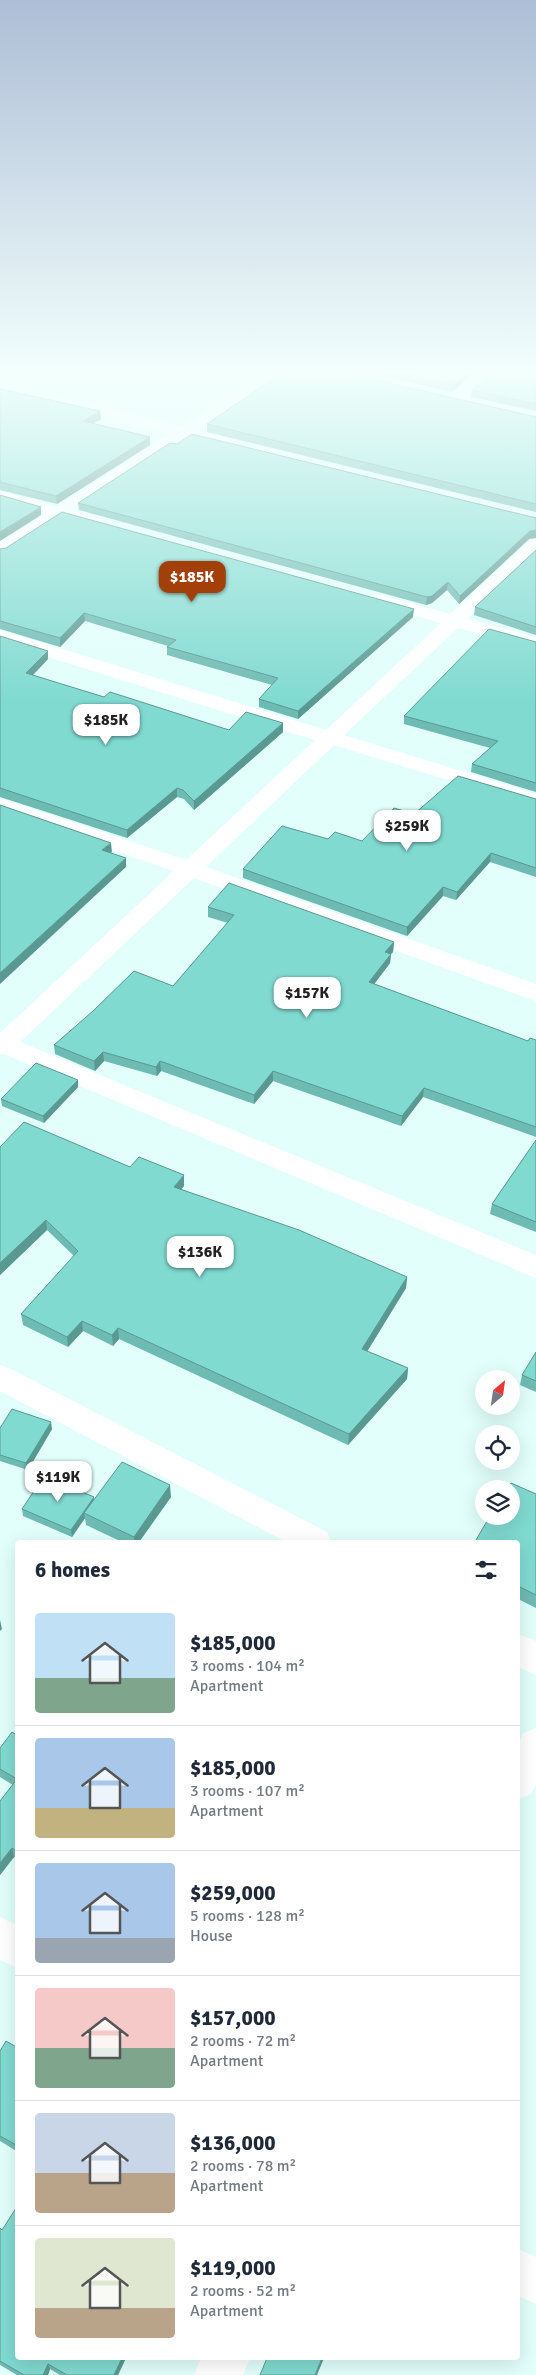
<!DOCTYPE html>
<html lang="en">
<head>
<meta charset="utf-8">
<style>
  :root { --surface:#fff; --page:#f2f2f3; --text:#1f2937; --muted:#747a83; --line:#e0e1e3; --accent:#a3400a }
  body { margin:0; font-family:Signika,sans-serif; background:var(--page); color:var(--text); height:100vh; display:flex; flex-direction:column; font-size:19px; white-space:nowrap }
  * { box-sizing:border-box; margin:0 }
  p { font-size:16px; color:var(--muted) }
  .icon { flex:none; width:28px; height:28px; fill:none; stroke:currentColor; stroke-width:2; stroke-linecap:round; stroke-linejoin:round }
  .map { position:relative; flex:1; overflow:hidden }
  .sheet { position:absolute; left:15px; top:1540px; width:505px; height:820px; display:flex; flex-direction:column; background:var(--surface); border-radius:5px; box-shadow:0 5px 20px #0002 }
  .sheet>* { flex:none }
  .needle { width:32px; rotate:29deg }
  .fabs { position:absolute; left:475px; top:1370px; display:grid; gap:10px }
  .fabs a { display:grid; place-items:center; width:45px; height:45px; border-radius:50%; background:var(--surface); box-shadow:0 5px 20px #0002; font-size:25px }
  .price { position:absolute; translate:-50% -42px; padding:0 11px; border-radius:10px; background:#fff; color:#222; font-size:16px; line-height:32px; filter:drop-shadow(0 1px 2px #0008) }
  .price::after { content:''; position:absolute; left:50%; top:30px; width:15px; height:11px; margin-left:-8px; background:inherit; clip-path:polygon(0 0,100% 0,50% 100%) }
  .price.selected { background:var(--accent); color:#fff }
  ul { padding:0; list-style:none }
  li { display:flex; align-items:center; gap:15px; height:125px; padding:0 20px }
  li+li { border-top:1px solid var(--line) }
  li span { display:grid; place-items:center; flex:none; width:140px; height:100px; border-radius:5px; color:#555 }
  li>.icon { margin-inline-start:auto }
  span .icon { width:60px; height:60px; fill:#fffc; stroke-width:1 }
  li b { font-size:21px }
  h2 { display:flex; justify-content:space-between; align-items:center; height:60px; padding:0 20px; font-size:21px }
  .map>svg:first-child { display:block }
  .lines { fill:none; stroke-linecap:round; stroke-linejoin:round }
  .minor { fill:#fff; fill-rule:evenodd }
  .wall { fill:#6ebbb3 }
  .shaded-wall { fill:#5a9992 }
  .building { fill:#80dad0; stroke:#5a9992 }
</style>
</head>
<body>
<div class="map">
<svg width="536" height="2375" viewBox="0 0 536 2375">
  <rect width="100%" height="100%" fill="#e2fffb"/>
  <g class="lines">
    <g class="minor">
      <path d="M269,370h18l-91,61 39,10 2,3 -2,3 -6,2 -43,-11 -113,73 28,8 3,4 -3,4 -6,1 -34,-9 -55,36 -6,1v-13l45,-29 -45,-13v-10l57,16 113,-73 -170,-42v-10l181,45z"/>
      <path d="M481,370h17l-38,33h-10l-3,-3 3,-3z"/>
      <path d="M536,539v15l-69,65 69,18v12l-78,-21 -114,107 192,59v13l-202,-62 -128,122 330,117v17l-342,-123 -174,164 516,213v23l-532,-224 -4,1v-22l174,-162 -174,-60v-13l186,62 129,-120 -315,-98v-12l326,100 115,-107 -70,-19 -3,-4 3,-4 6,-2 73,20 80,-74z"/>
      <path d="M0,1365l11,4 316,163 4,10h-45l-286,-151z"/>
      <path d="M518,1634l18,7v34l-18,-8z"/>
      <path d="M536,1728v56l-5,10 -13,5v-54l5,-12z"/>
      <path d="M0,1917l18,9v42l-18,-8z"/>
      <path d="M518,2249l18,8v47l-18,-8z"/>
      <path d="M201,2358h49l-7,17h-49z"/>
    </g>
  </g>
  <g class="wall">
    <path d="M358,370h119l-25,22z"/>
    <path d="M536,370v41l-65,-14 1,-7z"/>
    <path d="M0,389l101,30 -8,4 57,22 -93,59 -57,-14z"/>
    <path d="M536,417v95l-329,-80v-8z"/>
    <path d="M78,503l451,36 -70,65 -12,-14 -15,13 -6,2 -347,-95z"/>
    <path d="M0,549l413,68 -115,102 -39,-12v-8l13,-14 -105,-30v-8l1,-1 -83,-25 -25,26 -60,-18z"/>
    <path d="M536,550v85l-62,-20 1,-8z"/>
    <path d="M0,636l48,23 -15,16 71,22 125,33 54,2 -89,78 -10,-11 -7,-2 -50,41 -127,-41z"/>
    <path d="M536,642v150l-65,-20 1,-8 18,-16 -86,-24v-8z"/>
    <path d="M536,799v78l-46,-15 -34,38 -13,-4 -36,40 -164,-58v-9l85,-30 34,2 52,-27z"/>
    <path d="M208,907l186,35 -1,10 -2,2 -1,9 -16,21 154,57 8,-1v97l-113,-40 -22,29 -128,-45 -19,23 -93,-33 -4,5 -53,-15 -9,10 -40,-17 -1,-9 119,-59 55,-63 -20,-6z"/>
    <path d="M78,1080v7l-34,36 -42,-17 -1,-7z"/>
    <path d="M536,1140v92l-46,-18 2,-10z"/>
    <path d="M0,1147l130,20 54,19 -3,3 226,88 -1,11 -39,63 41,17 -1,11 -59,66 -229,-106 -6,7 -30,-15 -15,16 -45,-22 -2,-11 53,-58 -27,-26 -47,45z"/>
    <path d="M536,1352v40l-16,-7 2,-10z"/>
    <path d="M0,1428l52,1 -24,41 -28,-9z"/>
    <path d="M536,1494v114l-18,-9v-57h-42v-2z"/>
    <path d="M171,1497l-32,45h-17l-36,-17 -1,-7 -13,19 -49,-21 -1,-7 72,-9z"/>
    <path d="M18,1736v123l-4,-2 -14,18 13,-90 -13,-8v-29z"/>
    <path d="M18,2048v104l-18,-11v-90z"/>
    <path d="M0,2228l126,130 -8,17h-58l-10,-6 -2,6h-31l-17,-10z"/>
  </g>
  <g class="shaded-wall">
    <path d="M470,370h7l-25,22v-7z"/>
    <path d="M100,411l1,8 -17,9 -1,-7z"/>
    <path d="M150,437v8l-93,59 -1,-8z"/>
    <path d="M41,507v8l-41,26v-9z"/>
    <path d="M536,530v8l-7,1 -70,65 1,-8 70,-65z"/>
    <path d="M448,582l-1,8 -15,13 -6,2 1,-8z"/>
    <path d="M414,609l-1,8 -115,102v-8z"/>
    <path d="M84,613l1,8 -25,26v-9z"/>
    <path d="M48,651v8l-21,22 -1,-8z"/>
    <path d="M283,723v9l-89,78v-9z"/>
    <path d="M177,788v9l-50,41v-8z"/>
    <path d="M111,843l1,9 -9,7 -1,-9z"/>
    <path d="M491,853l-1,9 -34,38 1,-8z"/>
    <path d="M126,858v9l-126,117v-11z"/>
    <path d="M443,887v9l-36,40v-9z"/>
    <path d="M394,942l-1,10 -2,2 -1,9 -21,28v-9l16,-30z"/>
    <path d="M103,1052l1,9 -9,10 -1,-10z"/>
    <path d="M160,1061l1,10 -4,5 -1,-9z"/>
    <path d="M273,1071v10l-19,23v-9z"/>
    <path d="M78,1080v7l-34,36 -1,-7z"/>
    <path d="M424,1088l-1,9 -22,29 1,-10z"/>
    <path d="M184,1175v11l-9,11 -1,-10z"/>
    <path d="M46,1220l1,10 -47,45v-12z"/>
    <path d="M407,1277l-1,11 -44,72v-11z"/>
    <path d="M82,1321l1,10 -15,16 -1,-10z"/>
    <path d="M118,1328l1,11 -6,7 -1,-11z"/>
    <path d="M408,1368l-1,11 -59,66 1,-11z"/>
    <path d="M51,1422l1,7 -24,41 -2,-7z"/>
    <path d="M170,1485l1,12 -32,45h-5v-5z"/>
    <path d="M94,1497v7l-10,9 1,5 -13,19 -1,-7z"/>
    <path d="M0,1620l2,9 -2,2z"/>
    <path d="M12,1848l2,9 -14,18v-12z"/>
    <path d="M122,2358h4l-8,17h-4z"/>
    <path d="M322,2358h2l-7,17h-2z"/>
    <path d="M48,2364l2,5 -2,6h-5z"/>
  </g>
  <g class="building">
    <path d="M286,370h46l204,47v87l-329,-80z"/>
    <path d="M389,370h81l-18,15z"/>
    <path d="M493,370h43v34l-64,-14z"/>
    <path d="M0,389l100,22 -17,10 67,16 -94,59 -56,-14z"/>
    <path d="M192,434l344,84v12l-6,1 -70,65 -12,-14 -16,14 -5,1 -349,-94 92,-60 7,1z"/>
    <path d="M0,495l41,12 -41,25z"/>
    <path d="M62,512l352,97 -116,102 -39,-12 19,-21 -111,-31 9,-7 -92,-27 -24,25 -60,-17v-72l6,-1z"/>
    <path d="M536,550v77l-61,-20z"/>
    <path d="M489,629l47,13v141l-64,-19 26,-23 -94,-25z"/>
    <path d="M0,636l48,15 -22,22 78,24 6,-5 119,38 17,-18 37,11 -89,78 -11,-11 -6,-2 -50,42 -127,-42z"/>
    <path d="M458,776l78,23v69l-45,-15 -34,39 -14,-5 -36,40 -164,-58 39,-43 46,13 7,-7 27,9 32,-33 20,6z"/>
    <path d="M0,805l111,38 -9,7 24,8 -126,115z"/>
    <path d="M229,883l165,59 -9,10 6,2 -22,28 159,59 2,-3 6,2v87l-112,-39 -22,28 -129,-45 -19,24 -94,-34 -4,6 -53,-15 -9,9 -40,-16 39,-34 41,-40 39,15 61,-71 -26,-8z"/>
    <path d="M36,1063l42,17 -35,36 -42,-17z"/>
    <path d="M24,1122l106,45 9,-10 45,18 -10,12 125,43 108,47 -45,72 46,19 -59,66 -231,-106 -6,7 -30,-14 -15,16 -46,-23 57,-63 -32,-31 -46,43v-116z"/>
    <path d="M536,1140v82l-44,-18z"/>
    <path d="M536,1352v29l-14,-6z"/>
    <path d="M12,1409l39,13 -25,41 -26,-8v-27z"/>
    <path d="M122,1462l48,23 -36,52 -50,-24z"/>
    <path d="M44,1476l50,21 -23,33 -49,-21z"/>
    <path d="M511,1483l25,11v101l-18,-9v-44h-35l-7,-2 14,-24h21v-27h-4z"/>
    <path d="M12,1732l6,4v116l-6,-4 -12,15v-62l17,-22 -17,-10v-21z"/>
    <path d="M6,2041l12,7v98l-18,-10v-85z"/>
    <path d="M18,2205v153h104l-8,17h-47l-19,-11 -5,11h-19l-24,-14v-133l2,2z"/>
    <path d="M267,2358h55l-7,17h-55z"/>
  </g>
  <linearGradient id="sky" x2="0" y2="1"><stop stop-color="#adbed6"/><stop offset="0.53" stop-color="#f2fffd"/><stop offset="1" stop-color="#f2fffd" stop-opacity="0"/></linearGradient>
  <rect width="536" height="703" fill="url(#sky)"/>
</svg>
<div class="fabs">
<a><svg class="needle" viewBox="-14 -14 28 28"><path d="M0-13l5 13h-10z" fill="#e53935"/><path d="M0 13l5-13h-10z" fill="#747a83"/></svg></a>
<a><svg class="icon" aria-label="locate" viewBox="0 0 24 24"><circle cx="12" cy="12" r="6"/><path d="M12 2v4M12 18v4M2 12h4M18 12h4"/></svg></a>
<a><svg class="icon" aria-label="layers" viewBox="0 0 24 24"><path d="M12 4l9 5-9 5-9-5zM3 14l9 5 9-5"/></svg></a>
</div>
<b class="price selected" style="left:192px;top:603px">$185K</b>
<b class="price" style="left:106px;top:746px">$185K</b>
<b class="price" style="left:407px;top:852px">$259K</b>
<b class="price" style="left:307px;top:1019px">$157K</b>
<b class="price" style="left:200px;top:1278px">$136K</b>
<b class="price" style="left:58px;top:1503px">$119K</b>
<section class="sheet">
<h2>6 homes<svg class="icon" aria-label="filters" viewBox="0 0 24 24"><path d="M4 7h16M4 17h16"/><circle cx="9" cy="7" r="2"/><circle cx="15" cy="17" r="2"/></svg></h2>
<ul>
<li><span style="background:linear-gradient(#bfe0f5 65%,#7fa58c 0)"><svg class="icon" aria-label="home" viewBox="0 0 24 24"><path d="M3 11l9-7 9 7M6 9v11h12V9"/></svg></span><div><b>$185,000</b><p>3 rooms · 104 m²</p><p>Apartment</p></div></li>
<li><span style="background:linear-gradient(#a9c7e8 70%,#c2b280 0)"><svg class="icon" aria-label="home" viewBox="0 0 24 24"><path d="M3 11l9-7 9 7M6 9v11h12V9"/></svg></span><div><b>$185,000</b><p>3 rooms · 107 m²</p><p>Apartment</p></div></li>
<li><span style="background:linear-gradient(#a9c7e8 75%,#9aa5b1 0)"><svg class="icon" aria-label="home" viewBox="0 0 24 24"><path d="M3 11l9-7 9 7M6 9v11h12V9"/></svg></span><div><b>$259,000</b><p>5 rooms · 128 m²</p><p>House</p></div></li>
<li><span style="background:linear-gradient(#f6c9c9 60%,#7fa58c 0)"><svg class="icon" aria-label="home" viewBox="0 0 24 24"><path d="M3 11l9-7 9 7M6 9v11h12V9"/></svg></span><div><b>$157,000</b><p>2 rooms · 72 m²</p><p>Apartment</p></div></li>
<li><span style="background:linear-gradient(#c9d6e8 60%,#b9a48a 0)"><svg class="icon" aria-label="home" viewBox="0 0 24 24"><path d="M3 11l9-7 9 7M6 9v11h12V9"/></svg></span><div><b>$136,000</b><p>2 rooms · 78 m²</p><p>Apartment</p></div></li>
<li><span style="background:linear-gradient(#dfe7d0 70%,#b9a48a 0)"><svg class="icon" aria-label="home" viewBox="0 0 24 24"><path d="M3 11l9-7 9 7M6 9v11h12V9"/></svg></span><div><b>$119,000</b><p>2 rooms · 52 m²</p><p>Apartment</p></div></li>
</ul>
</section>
</div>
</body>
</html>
